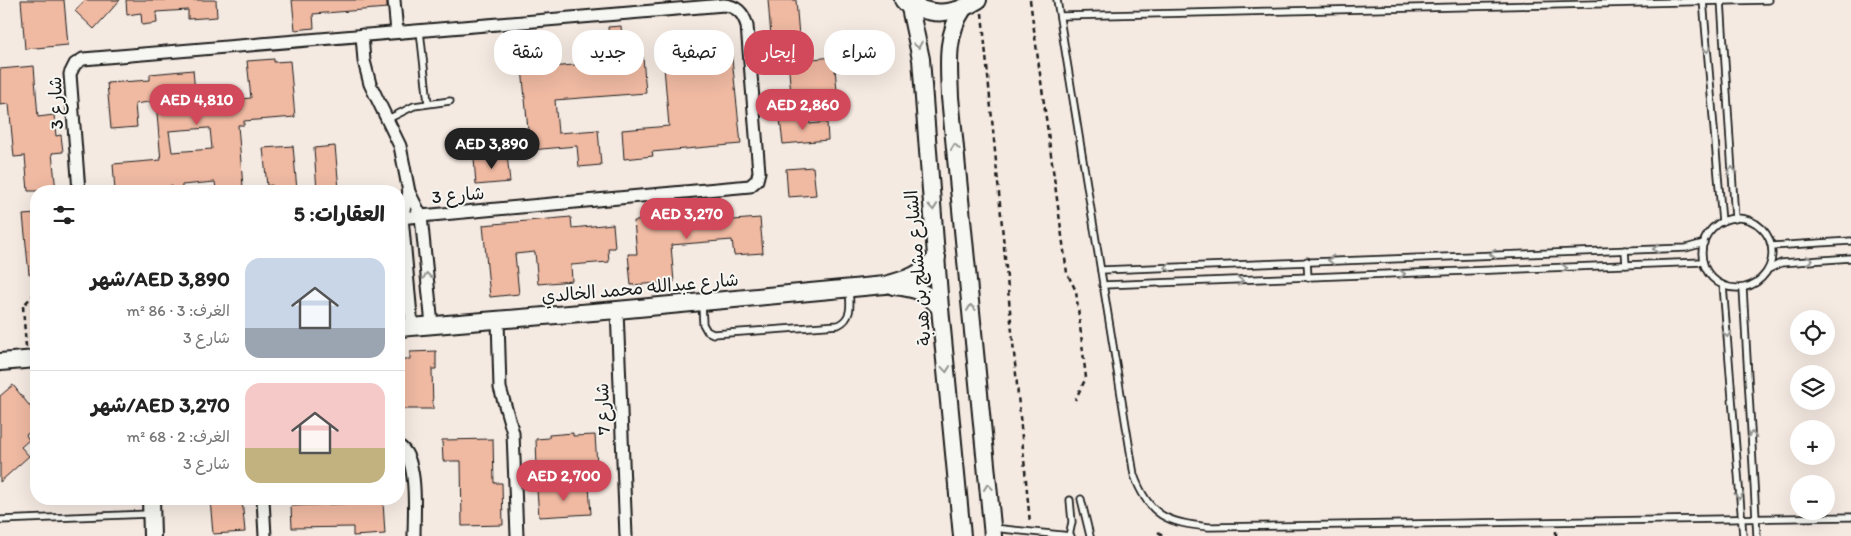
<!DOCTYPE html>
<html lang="ar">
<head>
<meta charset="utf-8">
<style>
  :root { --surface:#fff; --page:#f6f6f6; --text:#222; --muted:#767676; --line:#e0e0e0; --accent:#d1495b }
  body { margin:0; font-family:Itim,"Playpen Sans Arabic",sans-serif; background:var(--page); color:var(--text); direction:rtl; height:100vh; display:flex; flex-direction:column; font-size:19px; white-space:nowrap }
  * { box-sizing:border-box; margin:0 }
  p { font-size:16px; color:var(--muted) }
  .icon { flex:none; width:28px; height:28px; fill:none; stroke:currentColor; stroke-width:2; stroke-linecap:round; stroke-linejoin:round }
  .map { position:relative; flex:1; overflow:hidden; direction:ltr }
  .details { position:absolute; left:30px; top:185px; width:375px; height:320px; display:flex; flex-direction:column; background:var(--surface); border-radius:20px; box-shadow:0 5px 20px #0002; direction:rtl }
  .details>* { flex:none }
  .top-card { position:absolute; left:420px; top:30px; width:475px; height:45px; direction:rtl; display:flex; gap:10px }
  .tools { position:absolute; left:1790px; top:310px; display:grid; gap:10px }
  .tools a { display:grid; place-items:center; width:45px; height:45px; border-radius:50%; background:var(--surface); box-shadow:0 5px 20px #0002; font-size:25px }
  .price { position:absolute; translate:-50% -42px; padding:0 11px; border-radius:18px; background:var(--accent); color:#fff; font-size:16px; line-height:32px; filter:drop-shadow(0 1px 2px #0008) }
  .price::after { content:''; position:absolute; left:50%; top:30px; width:15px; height:11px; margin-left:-8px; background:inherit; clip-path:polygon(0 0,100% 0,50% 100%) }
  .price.selected { background:#222; color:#fff }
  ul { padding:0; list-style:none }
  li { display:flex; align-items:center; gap:15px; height:125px; padding:0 20px }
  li+li { border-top:1px solid var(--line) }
  li span { display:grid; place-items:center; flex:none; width:140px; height:100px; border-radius:15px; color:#555 }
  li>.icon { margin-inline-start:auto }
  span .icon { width:60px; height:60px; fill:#fffc; stroke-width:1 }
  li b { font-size:21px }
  h2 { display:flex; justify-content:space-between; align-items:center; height:60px; padding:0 20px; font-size:21px }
  .chip { padding:0 18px; border-radius:20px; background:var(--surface); box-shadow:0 5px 20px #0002; font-size:18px; line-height:45px }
  .chip.selected { background:var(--accent); color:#fff }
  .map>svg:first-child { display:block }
  .building { fill:#efb9a2; stroke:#1c1c1c; fill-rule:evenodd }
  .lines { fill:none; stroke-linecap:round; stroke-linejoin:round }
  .lane-casing { stroke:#1c1c1c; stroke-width:9 }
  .street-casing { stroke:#1c1c1c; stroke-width:15 }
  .secondary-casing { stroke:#1c1c1c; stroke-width:20 }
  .path { stroke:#1c1c1c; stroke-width:2.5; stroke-dasharray:5 4; stroke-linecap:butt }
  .lane { stroke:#f6f6f2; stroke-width:5.5 }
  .street { stroke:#f6f6f2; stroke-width:11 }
  .secondary { stroke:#f6f6f2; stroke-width:16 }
  .oneway { stroke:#949492 }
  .labels { text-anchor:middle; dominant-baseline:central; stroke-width:4; stroke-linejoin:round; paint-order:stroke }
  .street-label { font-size:18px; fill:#1c1c1c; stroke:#f6f6f2 }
</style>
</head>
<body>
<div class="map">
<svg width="1851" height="536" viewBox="0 0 1851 536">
  <rect width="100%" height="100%" fill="#f5eae2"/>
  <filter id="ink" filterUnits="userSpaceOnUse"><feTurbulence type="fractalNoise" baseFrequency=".02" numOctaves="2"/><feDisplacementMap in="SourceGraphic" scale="10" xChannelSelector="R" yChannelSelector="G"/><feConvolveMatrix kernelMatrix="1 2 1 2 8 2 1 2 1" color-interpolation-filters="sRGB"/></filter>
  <g filter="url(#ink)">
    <g class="building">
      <path d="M21,0h43l4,45 -43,4z"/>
      <path d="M85,0h35l-26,29 -19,-18z"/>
      <path d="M126,0h90l1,17 -29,2v-9l-32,2 1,11 -15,2 -1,-12 -14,2z"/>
      <path d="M292,0h95v8l-74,6 1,14 -19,2z"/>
      <path d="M768,0h28l5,60 33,-3 3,34 -46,4 -4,-47 -15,1z"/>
      <path d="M621,26l3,33 19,-2 3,36 -91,7 3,33 40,-3 3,35 -22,2 -2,-21 -47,4 -9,-92 29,-3 1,12 34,-3 1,7 26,-2 -4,-42z"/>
      <path d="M731,49l10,95 -89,8 1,4 -29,3 -2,-29 47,-4 -6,-71z"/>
      <path d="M274,59v3l16,-1 5,56 -51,4v4h-6l5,62 -27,2 -1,-7 -33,3v3l-9,1 -1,-3 -21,2v3h-36l-2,-27 48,-4 -1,-10 -4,-49 -21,3 2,23 -26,2 -4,-46 43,-3v-6l43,-4 3,33 55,-5 -4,-37zM208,128h2l2,21 -40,3 -3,-21z"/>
      <path d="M34,66l4,51 16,-2 2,21 5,-1 2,17 -11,1 4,38h-28l-3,-35 -11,1 -5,-53 -9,1v-36z"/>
      <path d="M809,117l1,7 17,-2 1,18 -45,4 -3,-25z"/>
      <path d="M293,146l4,44 -24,1 -1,-6 -5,1 -4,-38z"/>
      <path d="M335,146l4,43 -22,2 -3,-43z"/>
      <path d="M507,155l3,27 -34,3 -2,-27z"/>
      <path d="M813,167l3,28 -28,2 -2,-28z"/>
      <path d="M705,200l1,6 13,-1 1,16 40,-3 3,35 -29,2 -2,-15 -61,5 3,37 -43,3 -3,-31h9l-3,-33 43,-3v-10l14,-1v-5z"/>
      <path d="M36,214v59l-7,1 -6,-59z"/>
      <path d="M571,217l1,11 41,-4 2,24h-7l1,14 -38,3 1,16 -34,3 -3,-32 -20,2 4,40 -29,3 -7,-72z"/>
      <path d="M436,351v18h-4l1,40h-34v-50h11v-7z"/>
      <path d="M13,385l23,29v12l-10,9 3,5 -8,7 8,9 -29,26v-86z"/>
      <path d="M573,433v3l22,-1 2,30 -60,4 -1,-30 13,-1v-3z"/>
      <path d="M493,439l1,44h8l1,42 -41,1 -1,-65h-18l-1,-21z"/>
      <path d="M589,486l2,28 -52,3 -2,-27z"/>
      <path d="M210,499h32l3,33 -32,2z"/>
      <path d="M383,502l2,32 -32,2v-9l-61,1 -1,-22z"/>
    </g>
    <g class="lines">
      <defs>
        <g id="lane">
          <path d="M1057,0l77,475c15,41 33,48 75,52l642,-10"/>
          <path d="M1703,0l19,222"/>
          <path d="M1721,0l14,219"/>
          <path d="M1060,16l709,-16"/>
          <path d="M420,31l8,72"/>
          <path d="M388,119l26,-13 36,-5"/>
          <circle cx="1737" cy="253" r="35"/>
          <path d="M1772,246l79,-5"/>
          <path d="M1625,250l1,15"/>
          <path d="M1307,261l1,17"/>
          <path d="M1769,269l12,-6 70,-5"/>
          <path d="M1101,270l585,-22 18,-5"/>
          <path d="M1103,285l600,-23"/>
          <path d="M1723,285l20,251"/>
          <path d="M1743,288l14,248"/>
          <path d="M702,305l1,19 4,7 6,3 125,-9c15,-7 12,-21 11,-35"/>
          <path d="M1081,499l9,37"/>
          <path d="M0,520l149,-6"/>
          <path d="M993,528l78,8"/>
          <path d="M1069,536l3,-14 -2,-22"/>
        </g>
        <g id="street">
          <path d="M394,0l3,32"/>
          <path d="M362,35l2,26 6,23 30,62 9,46 12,24 11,109"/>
          <path d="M79,191l-9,-117 5,-10 8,-5 641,-54c13,1 20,9 23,21l12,146 -2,8 -7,6 -351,32"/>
          <path d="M409,192l-7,25 10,110"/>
          <path d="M617,310l9,226"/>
          <path d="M498,320l2,68 13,45 4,103"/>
          <path d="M399,446c20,11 15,69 15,90"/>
          <path d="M263,499l2,37"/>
        </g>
        <g id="secondary">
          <path d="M903,0l7,8 11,51 19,249 22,228"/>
          <path d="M906,0c22,18 49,15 72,0"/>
          <path d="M963,9c-18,26 -14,58 -13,88l43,439"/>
          <path d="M893,286c22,2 33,5 47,22"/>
          <path d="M399,328l218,-18 268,-25c22,-6 37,-10 52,-28"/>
          <path d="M0,362l36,-3"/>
          <path d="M151,499l1,37"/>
        </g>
      </defs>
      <use href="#lane" class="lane-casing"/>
      <use href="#street" class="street-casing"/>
      <use href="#secondary" class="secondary-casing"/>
      <g class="path">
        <path d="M1030,0l37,273 9,18 10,87 -11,22"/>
        <path d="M982,13l48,510"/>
        <path d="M26,347l-3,-41 13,-14"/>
        <path d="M1158,532l6,4"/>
        <path d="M1556,536v-7"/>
      </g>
      <use href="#lane" class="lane"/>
      <use href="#street" class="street"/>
      <use href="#secondary" class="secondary"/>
    </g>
    <defs><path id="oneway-chevron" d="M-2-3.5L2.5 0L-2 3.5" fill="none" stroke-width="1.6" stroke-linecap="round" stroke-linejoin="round" transform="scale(1.25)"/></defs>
    <g class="oneway">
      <use href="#oneway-chevron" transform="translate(918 45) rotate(79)"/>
      <use href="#oneway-chevron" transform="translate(1707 49) rotate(85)"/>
      <use href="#oneway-chevron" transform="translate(955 147) rotate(-96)"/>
      <use href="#oneway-chevron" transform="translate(1732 170) rotate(-94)"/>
      <use href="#oneway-chevron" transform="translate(933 207) rotate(85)"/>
      <use href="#oneway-chevron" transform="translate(1656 249) rotate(178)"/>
      <use href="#oneway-chevron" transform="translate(1493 254) rotate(178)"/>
      <use href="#oneway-chevron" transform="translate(1331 260) rotate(178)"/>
      <use href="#oneway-chevron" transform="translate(1809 260) rotate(-4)"/>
      <use href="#oneway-chevron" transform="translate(1168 267) rotate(177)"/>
      <use href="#oneway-chevron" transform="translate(1564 268) rotate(-2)"/>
      <use href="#oneway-chevron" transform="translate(1402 274) rotate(-2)"/>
      <use href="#oneway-chevron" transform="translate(427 276) rotate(-96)"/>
      <use href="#oneway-chevron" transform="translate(1240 281) rotate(-2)"/>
      <use href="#oneway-chevron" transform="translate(971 308) rotate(-96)"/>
      <use href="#oneway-chevron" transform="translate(1727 334) rotate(86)"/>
      <use href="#oneway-chevron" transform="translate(946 369) rotate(85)"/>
      <use href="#oneway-chevron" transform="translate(1752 435) rotate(-93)"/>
      <use href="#oneway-chevron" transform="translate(988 487) rotate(-96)"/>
      <use href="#oneway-chevron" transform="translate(1739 496) rotate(86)"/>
    </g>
  </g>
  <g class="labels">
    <g class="street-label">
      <text transform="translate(56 103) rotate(-92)">شارع 3</text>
      <text transform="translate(458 195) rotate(-5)">شارع 3</text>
      <text transform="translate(918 268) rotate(-95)">الشارع مشلح بن هدبة</text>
      <text transform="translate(640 288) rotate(-5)">شارع عبدالله محمد الخالدي</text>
      <text transform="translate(603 409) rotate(-92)">شارع 7</text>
    </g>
  </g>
</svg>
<div class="tools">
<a><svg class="icon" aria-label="locate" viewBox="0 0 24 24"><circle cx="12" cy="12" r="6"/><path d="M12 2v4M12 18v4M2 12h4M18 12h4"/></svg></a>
<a><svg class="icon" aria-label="layers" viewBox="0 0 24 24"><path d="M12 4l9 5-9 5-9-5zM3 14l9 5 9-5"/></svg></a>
<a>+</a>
<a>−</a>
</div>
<b class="price" style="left:197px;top:126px">AED 4,810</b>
<b class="price" style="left:803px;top:131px">AED 2,860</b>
<b class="price selected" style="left:492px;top:170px">AED 3,890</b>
<b class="price" style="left:687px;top:240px">AED 3,270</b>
<b class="price" style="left:564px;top:502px">AED 2,700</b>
<div class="top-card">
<a class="chip">شراء</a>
<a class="chip selected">إيجار</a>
<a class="chip">تصفية</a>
<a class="chip">جديد</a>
<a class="chip">شقة</a>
</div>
<section class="details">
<h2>العقارات: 5<svg class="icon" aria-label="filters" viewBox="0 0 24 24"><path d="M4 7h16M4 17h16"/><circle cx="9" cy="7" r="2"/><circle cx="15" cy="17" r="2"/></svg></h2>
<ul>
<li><span style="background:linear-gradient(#c9d6e8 70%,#9aa5b1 0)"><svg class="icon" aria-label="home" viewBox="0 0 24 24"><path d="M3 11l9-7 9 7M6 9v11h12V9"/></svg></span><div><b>AED 3,890/شهر</b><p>الغرف: 3 · 86 m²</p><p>شارع 3</p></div></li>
<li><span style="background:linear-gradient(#f6c9c9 65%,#c2b280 0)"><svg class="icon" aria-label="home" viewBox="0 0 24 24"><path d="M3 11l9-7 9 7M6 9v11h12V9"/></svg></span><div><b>AED 3,270/شهر</b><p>الغرف: 2 · 68 m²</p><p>شارع 3</p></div></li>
</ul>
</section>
</div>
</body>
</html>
